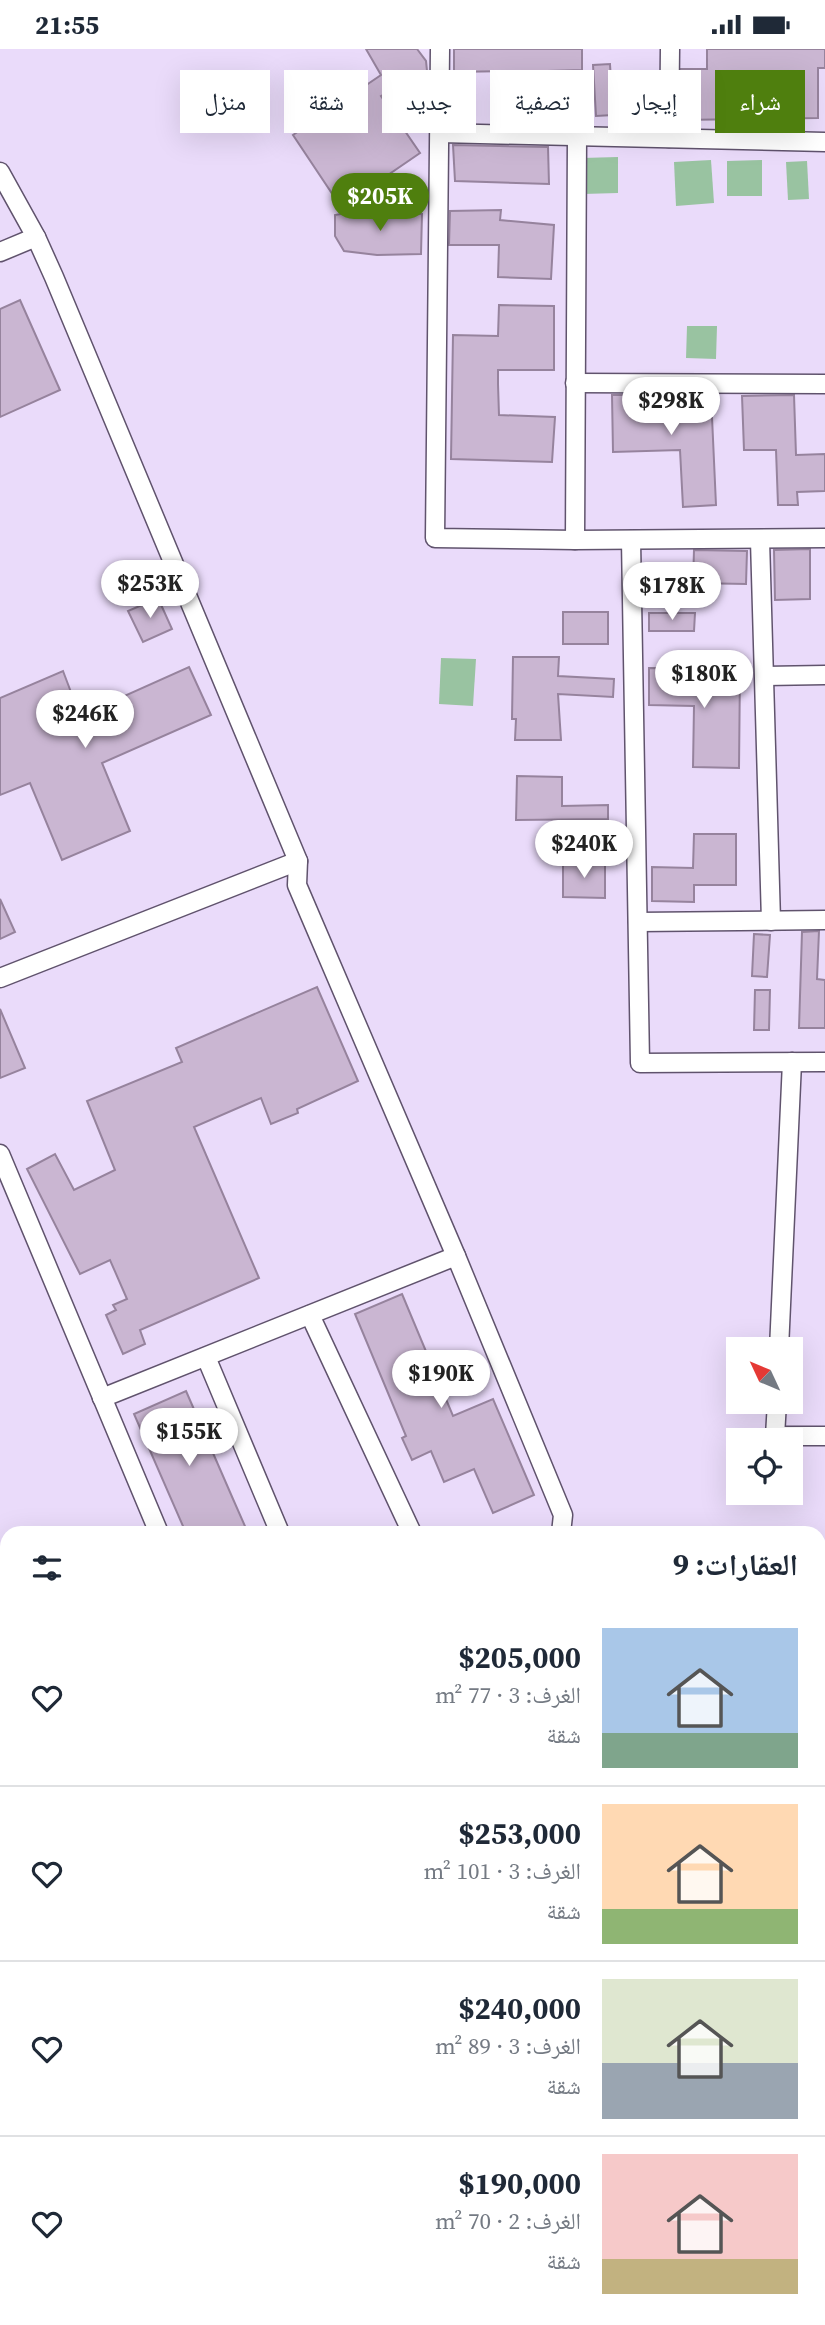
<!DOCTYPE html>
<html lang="ar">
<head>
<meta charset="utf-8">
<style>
  :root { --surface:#fff; --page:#f6f6f7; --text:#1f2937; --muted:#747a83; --line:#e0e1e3; --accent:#4f7f0e }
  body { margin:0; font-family:"Source Serif 4","Noto Naskh Arabic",serif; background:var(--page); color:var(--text); direction:rtl; height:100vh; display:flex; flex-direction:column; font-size:26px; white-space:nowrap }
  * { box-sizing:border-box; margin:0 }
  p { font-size:23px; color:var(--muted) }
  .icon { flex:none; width:38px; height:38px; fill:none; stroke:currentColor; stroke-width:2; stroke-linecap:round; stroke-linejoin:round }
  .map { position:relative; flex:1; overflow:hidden; direction:ltr }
  .drawer { position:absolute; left:0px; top:1477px; width:826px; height:800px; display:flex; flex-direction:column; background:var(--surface); border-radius:21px 21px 0 0; box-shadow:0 7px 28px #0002; direction:rtl }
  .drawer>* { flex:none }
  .guide { position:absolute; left:21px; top:21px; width:784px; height:63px; direction:rtl; display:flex; gap:14px }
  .needle { width:46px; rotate:314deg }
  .tools { position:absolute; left:726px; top:1288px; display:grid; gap:14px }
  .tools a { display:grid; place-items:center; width:77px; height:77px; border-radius:0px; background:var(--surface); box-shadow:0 7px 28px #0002; font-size:35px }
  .price { position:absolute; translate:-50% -60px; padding:0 16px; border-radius:24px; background:#fff; color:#222; font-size:23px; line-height:46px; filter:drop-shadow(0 2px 4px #0008) }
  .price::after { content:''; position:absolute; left:50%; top:42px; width:21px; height:16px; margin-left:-10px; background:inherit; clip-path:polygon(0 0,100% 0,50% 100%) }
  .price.active { background:var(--accent); color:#fff }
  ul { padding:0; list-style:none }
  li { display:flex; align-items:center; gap:21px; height:175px; padding:0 28px }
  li+li { border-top:2px solid var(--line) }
  li span { display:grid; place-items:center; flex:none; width:196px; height:140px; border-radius:0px; color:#555 }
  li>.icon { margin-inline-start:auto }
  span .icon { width:84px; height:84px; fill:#fffc; stroke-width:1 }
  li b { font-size:30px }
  h2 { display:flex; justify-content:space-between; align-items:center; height:84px; padding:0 28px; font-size:30px }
  .tag { padding:0 24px; border-radius:0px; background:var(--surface); box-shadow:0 7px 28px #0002; font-size:24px; line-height:63px }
  .tag.active { background:var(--accent); color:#fff }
  .status { display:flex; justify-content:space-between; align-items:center; height:49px; padding:0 35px; background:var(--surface); direction:ltr }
  .status svg { height:19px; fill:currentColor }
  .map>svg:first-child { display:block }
  .green { fill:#99c3a1 }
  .building { fill:#cab6d2; stroke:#96839d; stroke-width:2 }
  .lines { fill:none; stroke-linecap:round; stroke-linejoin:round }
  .minor-casing { stroke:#60536d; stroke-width:21 }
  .minor { stroke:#fff; stroke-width:18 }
</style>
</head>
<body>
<div class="status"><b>21:55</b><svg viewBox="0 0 49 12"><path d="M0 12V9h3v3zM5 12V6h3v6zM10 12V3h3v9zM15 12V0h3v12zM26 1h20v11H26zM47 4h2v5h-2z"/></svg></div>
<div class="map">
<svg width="825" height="2276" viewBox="0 0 825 2276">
  <rect width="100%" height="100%" fill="#eadbfa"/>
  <g class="green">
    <path d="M618,108v36l-35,1 -1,-36z"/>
    <path d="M711,111l3,43 -38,3 -2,-44z"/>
    <path d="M762,111v36h-35v-35z"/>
    <path d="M807,112l2,38 -21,1 -2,-38z"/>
    <path d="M687,277h30l-1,33 -30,-1z"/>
    <path d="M441,609l35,1 -3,47 -34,-2z"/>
  </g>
  <g class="building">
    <path d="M366,0h51l9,12 1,10 -46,25 39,57 -79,54 -48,-72 88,-60z"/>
    <path d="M454,0h128v21l-34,1v52h-32v-52l-62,1z"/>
    <path d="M707,0h118v19h-7v50l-137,2v-51h26z"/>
    <path d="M610,15l3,51 -17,1 -3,-51z"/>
    <path d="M453,96l95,2 1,37 -94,-3z"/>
    <path d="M501,161l-1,10 54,5 -3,54 -53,-2 1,-32h-50l1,-34z"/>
    <path d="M346,164l76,1 -1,40 -44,1 -33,-4 -9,-15v-21z"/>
    <path d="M20,251l40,90 -60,27v-108z"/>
    <path d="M499,256l55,1v64h-56v14l1,31 56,2 -3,45 -101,-3 2,-124 45,1z"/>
    <path d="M612,346h99l5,110 -33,2 -3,-57 -67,2z"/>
    <path d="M794,346l2,60 29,-1v37l-28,1 1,13h-20l-2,-55h-32l-2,-54z"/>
    <path d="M810,500v50l-35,1 -1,-50z"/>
    <path d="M694,501l53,1 -1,33 -53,-1z"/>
    <path d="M158,549l14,31 -29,13 -15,-31z"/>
    <rect x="563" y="563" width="45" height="32"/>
    <path d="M649,564h46l-1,18h-45z"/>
    <path d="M513,608h46l-1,19 56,3 -1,18 -55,-3 3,46h-46l1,-21h-4z"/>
    <path d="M189,618l22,48 -109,48 28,68 -68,29 -32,-77 -30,12v-97l63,-27 17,45z"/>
    <path d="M649,619l91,1 -1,99 -46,-1 1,-61 -45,-1z"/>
    <path d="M517,727l45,1v29l46,-1v14l-92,1z"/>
    <path d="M694,785h42v51h-42v17l-42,-1v-34l41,1z"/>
    <path d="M563,814h42v35l-42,-1z"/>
    <path d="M0,850l15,33 -15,7z"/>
    <path d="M819,882l-2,48 8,1v48h-26l3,-96z"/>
    <path d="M754,885l16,1 -3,42 -15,-1z"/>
    <path d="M317,938l41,94 -61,28 1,4 -27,11 -10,-26 -67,29 65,151 -119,52 5,14 -22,10 -17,-39 10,-5 -3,-5 14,-6 -17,-39 -30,14 -53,-105 28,-15 19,36 41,-20 -28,-69 95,-39 -6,-14z"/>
    <path d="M755,941h15l-1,40h-15z"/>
    <path d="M0,960l25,59 -25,10z"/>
    <path d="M402,1245l51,122 40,-17 41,96 -41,18 -19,-44 -30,13 -13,-31 -19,9 -10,-22 4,-2 -51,-122z"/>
    <path d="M186,1342l47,108 15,34h-62l-52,-119z"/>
  </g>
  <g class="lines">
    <defs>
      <g id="minor">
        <path d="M440,0l-5,489 140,2 250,-2"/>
        <path d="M440,84l385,9"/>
        <path d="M669,89l1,-89"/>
        <path d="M0,123l36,65 18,40 244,584 -1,24 159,371 107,259 -2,18"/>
        <path d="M0,203l36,-15"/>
        <path d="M575,334l250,1"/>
        <path d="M575,491l2,-404"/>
        <path d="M631,491l9,523 185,-1"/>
        <path d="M760,491l11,381"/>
        <path d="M765,627l60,-1"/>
        <path d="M638,873l187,-2"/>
        <path d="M0,929l298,-117"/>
        <path d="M0,1105l159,379"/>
        <path d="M310,1266l102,218"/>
        <path d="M779,1300l13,-287"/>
        <path d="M206,1308l74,176"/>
        <path d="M102,1349l354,-142"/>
        <path d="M777,1353l-2,34h50"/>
        <path d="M819,1541l6,-3"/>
        <path d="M819,1827l6,-6"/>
        <path d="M0,1930l7,8"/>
        <path d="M0,2018l7,-7"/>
        <path d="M0,2215l7,-7"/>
        <path d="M139,2270l7,6"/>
        <path d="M329,2270l5,6"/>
        <path d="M683,2270l7,6"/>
      </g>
    </defs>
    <use href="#minor" class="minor-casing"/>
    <use href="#minor" class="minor"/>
  </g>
</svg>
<div class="tools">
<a><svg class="needle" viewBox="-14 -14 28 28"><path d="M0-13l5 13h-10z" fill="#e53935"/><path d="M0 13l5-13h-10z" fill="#747a83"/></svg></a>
<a><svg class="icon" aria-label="locate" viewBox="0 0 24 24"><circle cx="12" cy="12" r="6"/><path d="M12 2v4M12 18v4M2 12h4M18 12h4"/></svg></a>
</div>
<b class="price active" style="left:380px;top:184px">$205K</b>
<b class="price" style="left:671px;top:388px">$298K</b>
<b class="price" style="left:150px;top:571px">$253K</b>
<b class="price" style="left:672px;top:573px">$178K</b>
<b class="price" style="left:704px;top:661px">$180K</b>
<b class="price" style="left:85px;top:701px">$246K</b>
<b class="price" style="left:584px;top:831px">$240K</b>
<b class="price" style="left:441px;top:1361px">$190K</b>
<b class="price" style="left:189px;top:1419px">$155K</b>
<div class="guide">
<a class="tag active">شراء</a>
<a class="tag">إيجار</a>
<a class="tag">تصفية</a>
<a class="tag">جديد</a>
<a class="tag">شقة</a>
<a class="tag">منزل</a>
</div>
<section class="drawer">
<h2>العقارات: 9<svg class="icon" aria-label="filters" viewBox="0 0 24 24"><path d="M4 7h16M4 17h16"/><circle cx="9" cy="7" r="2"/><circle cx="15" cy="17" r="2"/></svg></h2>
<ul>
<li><span style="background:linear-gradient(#a9c7e8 75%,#7fa58c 0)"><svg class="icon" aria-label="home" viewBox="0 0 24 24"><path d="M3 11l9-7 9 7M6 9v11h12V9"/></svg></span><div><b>$205,000</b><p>الغرف: 3 · 77 m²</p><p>شقة</p></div><svg class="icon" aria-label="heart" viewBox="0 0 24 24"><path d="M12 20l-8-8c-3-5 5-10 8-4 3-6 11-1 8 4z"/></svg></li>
<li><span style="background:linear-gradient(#ffd9b3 75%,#8fb573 0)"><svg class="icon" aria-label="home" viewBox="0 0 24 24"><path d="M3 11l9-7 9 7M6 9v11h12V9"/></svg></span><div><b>$253,000</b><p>الغرف: 3 · 101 m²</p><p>شقة</p></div><svg class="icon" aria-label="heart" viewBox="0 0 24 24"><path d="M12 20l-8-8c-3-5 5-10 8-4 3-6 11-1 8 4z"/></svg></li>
<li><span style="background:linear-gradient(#dfe7d0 60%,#9aa5b1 0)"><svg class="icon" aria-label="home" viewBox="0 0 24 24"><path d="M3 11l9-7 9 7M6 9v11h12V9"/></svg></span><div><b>$240,000</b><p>الغرف: 3 · 89 m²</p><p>شقة</p></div><svg class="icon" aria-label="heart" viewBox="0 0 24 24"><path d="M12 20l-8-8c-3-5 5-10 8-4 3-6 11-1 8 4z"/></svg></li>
<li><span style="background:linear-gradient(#f6c9c9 75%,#c2b280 0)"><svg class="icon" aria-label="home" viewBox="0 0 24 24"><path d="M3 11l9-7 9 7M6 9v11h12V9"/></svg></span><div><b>$190,000</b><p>الغرف: 2 · 70 m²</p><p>شقة</p></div><svg class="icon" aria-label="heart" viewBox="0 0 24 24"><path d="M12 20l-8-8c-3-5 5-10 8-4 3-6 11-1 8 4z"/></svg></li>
</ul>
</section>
</div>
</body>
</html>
